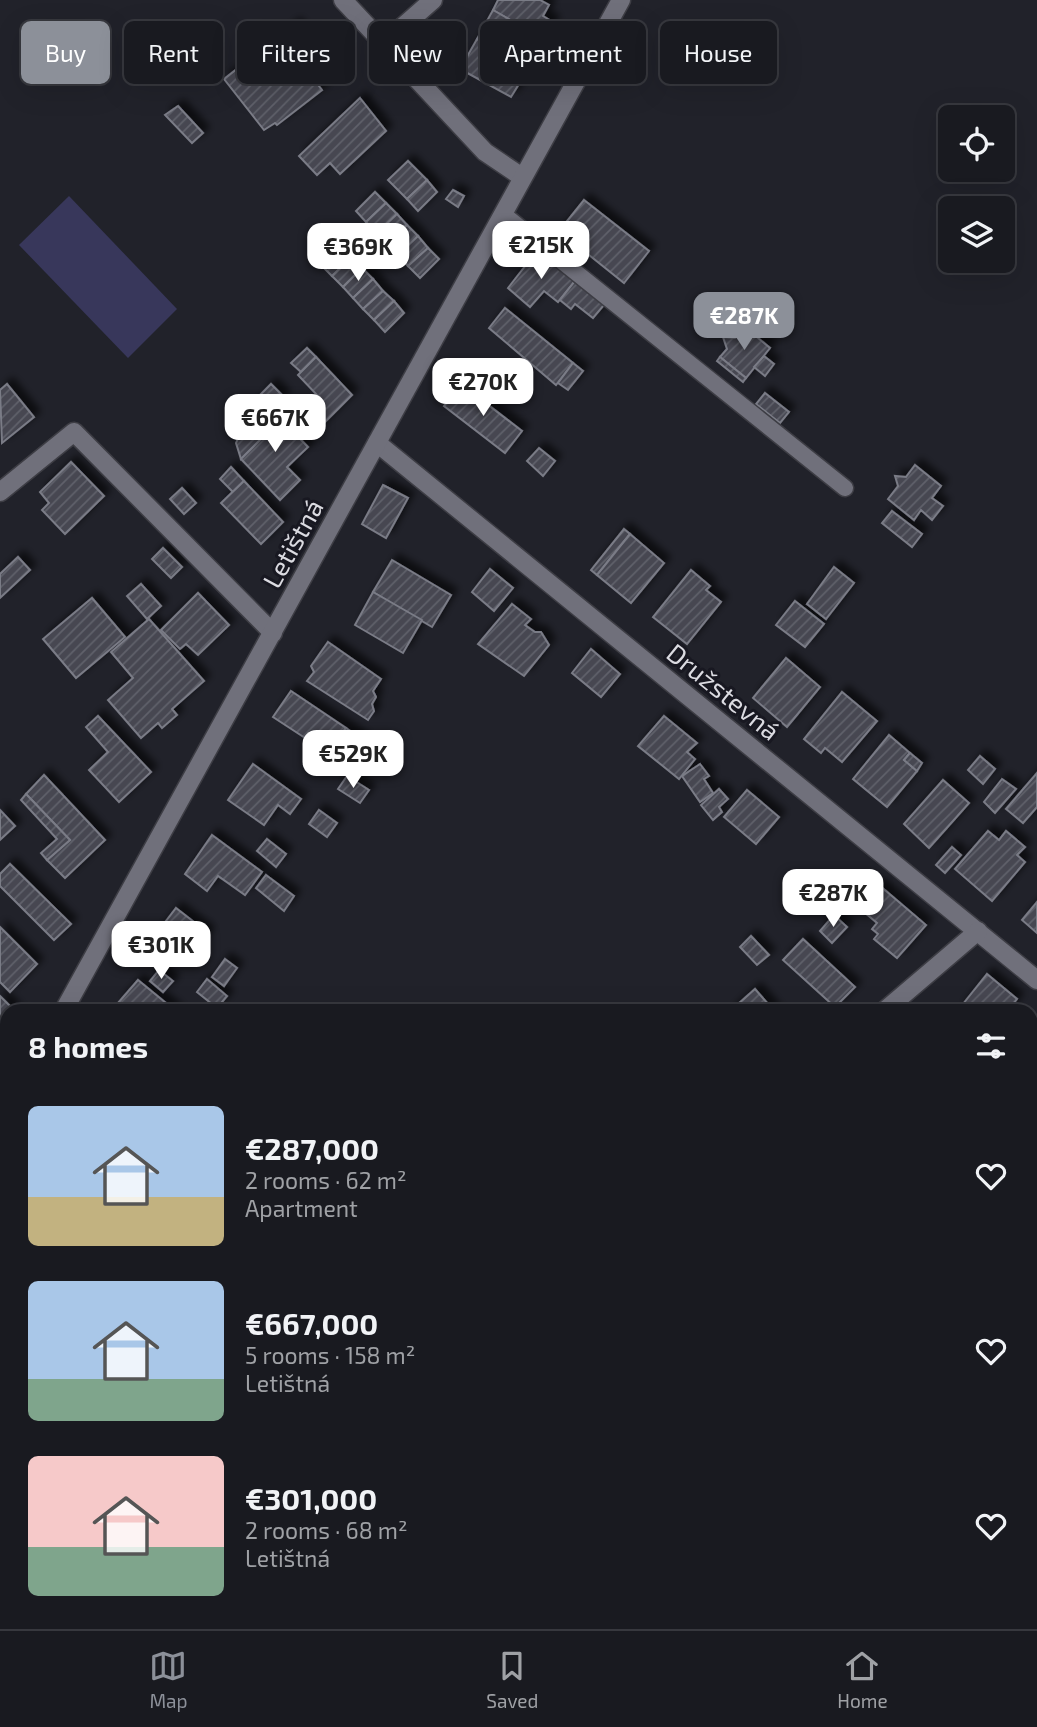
<!DOCTYPE html>
<html lang="en">
<head>
<meta charset="utf-8">
<style>
  :root { --surface:#191a20; --page:#26272d; --text:#f1f3f6; --muted:#9fa1a5; --line:#37383e; --accent:#8c9099 }
  body { margin:0; font-family:"Exo 2",sans-serif; background:var(--page); color:var(--text); height:100vh; display:flex; flex-direction:column; font-size:26px; white-space:nowrap }
  * { box-sizing:border-box; margin:0 }
  p { font-size:23px; color:var(--muted) }
  .icon { flex:none; width:38px; height:38px; fill:none; stroke:currentColor; stroke-width:2; stroke-linecap:round; stroke-linejoin:round }
  .map { position:relative; flex:1; overflow:hidden }
  .panel { position:absolute; left:0px; top:1004px; width:1038px; height:625px; display:flex; flex-direction:column; background:var(--surface); border-radius:21px 21px 0 0; box-shadow:0 7px 28px #0002,0 0 0 2px var(--line) }
  .panel>* { flex:none }
  .guide { position:absolute; left:21px; top:21px; width:996px; height:63px; display:flex; gap:14px }
  .controls { position:absolute; left:938px; top:105px; display:grid; gap:14px }
  .controls a { display:grid; place-items:center; width:77px; height:77px; border-radius:10px; background:var(--surface); box-shadow:0 7px 28px #0002,0 0 0 2px var(--line); font-size:35px }
  .price { position:absolute; translate:-50% -60px; padding:0 16px; border-radius:14px; background:#fff; color:#222; font-size:23px; line-height:46px; filter:drop-shadow(0 2px 4px #0008) }
  .price::after { content:''; position:absolute; left:50%; top:42px; width:21px; height:16px; margin-left:-10px; background:inherit; clip-path:polygon(0 0,100% 0,50% 100%) }
  .price.current { background:var(--accent); color:#fff }
  ul { padding:0; list-style:none }
  li { display:flex; align-items:center; gap:21px; height:175px; padding:0 28px }
  li span { display:grid; place-items:center; flex:none; width:196px; height:140px; border-radius:10px; color:#555 }
  li>.icon { margin-inline-start:auto }
  span .icon { width:84px; height:84px; fill:#fffc; stroke-width:1 }
  li b { font-size:30px }
  h2 { display:flex; justify-content:space-between; align-items:center; height:84px; padding:0 28px; font-size:30px }
  .pill { padding:0 24px; border-radius:10px; background:var(--surface); box-shadow:0 7px 28px #0002,0 0 0 2px var(--line); font-size:24px; line-height:63px }
  .pill.current { background:var(--accent); color:#fff }
  .menu { display:flex; justify-content:space-around; align-items:center; height:98px; border-top:2px solid var(--line); background:var(--surface); font-size:19px; color:var(--muted) }
  .menu a { display:grid; justify-items:center; gap:4px }
  .menu .current { color:var(--accent) }
  .map>svg:first-child { display:block }
  .park { fill:#38375b }
  .building { fill:url(#building-hatch); stroke:#7a7b86; stroke-width:2; filter:url(#shadow) }
  .lines { fill:none; stroke-linecap:round; stroke-linejoin:round }
  .lane-casing { stroke:#3d3d44; stroke-width:19 }
  .street-casing { stroke:#3d3d44; stroke-width:21 }
  .lane { stroke:#70707b; stroke-width:16 }
  .street { stroke:#70707b; stroke-width:18 }
  .labels { text-anchor:middle; dominant-baseline:central; stroke-width:6; stroke-linejoin:round; paint-order:stroke }
  .street-label { font-size:26px; fill:#dbdbe1; stroke:#181821 }
</style>
</head>
<body>
<div class="map">
<svg width="1037" height="1629" viewBox="0 0 1037 1629">
  <defs>
    <pattern id="building-hatch" width="6" height="6" patternUnits="userSpaceOnUse" patternTransform="scale(1.75)"><rect width="6" height="6" fill="#464751"/><path d="M-1 1l2-2M0 6l6-6M5 7l2-2" fill="none" stroke="#60616a"/></pattern>
    <filter id="shadow"><feDropShadow dx="6" dy="-6" stdDeviation="3.5" flood-color="#0009"/></filter>
  </defs>
  <rect width="100%" height="100%" fill="#21222a"/>
  <path class="park" d="M69,196l108,113 -49,49 -109,-113z"/>
  <g class="building">
    <path d="M498,0h42l9,5 -6,11 10,6 -9,17 -51,-29z"/>
    <path d="M493,10l51,29 -10,17 -10,-6 -7,11 -40,-22z"/>
    <path d="M295,24l22,28 -10,7 7,8 -6,5 14,18 -45,35 -2,-2 -11,7 -40,-51z"/>
    <path d="M72,34l14,13 -27,27 -13,-13z"/>
    <path d="M477,39l40,22 -6,12 11,6 -11,18 -51,-28z"/>
    <path d="M360,98l26,33 -46,43 -10,-11 -13,12 -18,-19z"/>
    <path d="M178,106l25,27 -11,10 -27,-28z"/>
    <path d="M408,161l19,19 -20,19 -19,-19z"/>
    <path d="M427,180l10,12 -19,19 -11,-12z"/>
    <path d="M453,190l11,6 -6,11 -12,-8z"/>
    <path d="M375,192l11,11 -20,19 -10,-11z"/>
    <path d="M584,200l65,51 -25,32 -65,-52z"/>
    <path d="M386,203l11,11 -20,19 -11,-11z"/>
    <path d="M397,214l10,11 -20,19 -10,-11z"/>
    <path d="M407,225l11,11 -20,19 -11,-11z"/>
    <path d="M330,235l11,11 -20,19 -10,-11z"/>
    <path d="M418,236l10,12 -20,18 -10,-11z"/>
    <path d="M341,246l11,11 -20,19 -11,-11z"/>
    <path d="M428,248l11,11 -19,19 -12,-12z"/>
    <path d="M537,251l38,30 -17,21 -14,-11 -14,16 -22,-19z"/>
    <path d="M352,257l10,11 -19,19 -11,-11z"/>
    <path d="M362,268l11,11 -20,19 -10,-11z"/>
    <path d="M373,279l10,12 -20,18 -10,-11z"/>
    <path d="M575,281l29,24 -11,13 -18,-14 -4,5 -11,-9z"/>
    <path d="M383,291l11,10 -20,19 -11,-11z"/>
    <path d="M394,301l10,12 -19,19 -11,-12z"/>
    <path d="M505,308l68,55 -17,22 -67,-57z"/>
    <path d="M745,327l25,21 -24,30 -26,-21 7,-8 -4,-12 12,1z"/>
    <path d="M307,348l9,9 -15,15 -10,-9z"/>
    <path d="M764,356l10,8 -9,12 -11,-9z"/>
    <path d="M316,357l36,38 -32,32 -16,-17 14,-14 -20,-21z"/>
    <path d="M720,357l26,21 -3,4 -26,-21z"/>
    <path d="M573,363l10,8 -15,19 -10,-7z"/>
    <path d="M7,384l27,33 -32,26 -2,-53z"/>
    <path d="M271,384l13,13 -11,10 -12,-13z"/>
    <path d="M461,384l61,47 -17,22 -61,-47z"/>
    <path d="M765,393l24,19 -9,11 -24,-19z"/>
    <path d="M261,398l9,10 -19,19 11,11 -21,21 -5,-16 6,-14 -6,-6z"/>
    <path d="M270,408l38,39 -21,20 13,13 -20,20 -39,-41 21,-21 -11,-11z"/>
    <path d="M539,448l16,13 -12,15 -16,-15z"/>
    <path d="M71,462l33,34 -39,38 -23,-24 7,-7 -9,-11z"/>
    <path d="M915,465l26,21 -9,12 11,8 -11,14 -11,-10 -7,10 -26,-21 10,-13 -3,-10 11,1z"/>
    <path d="M231,467l13,14 -11,11 -13,-13z"/>
    <path d="M244,481l39,41 -22,22 -40,-41z"/>
    <path d="M383,485l25,13 -22,40 -24,-14z"/>
    <path d="M182,488l14,15 -12,11 -14,-15z"/>
    <path d="M892,511l30,23 -10,13 -30,-24z"/>
    <path d="M624,529l6,5 -33,41 -6,-5z"/>
    <path d="M630,534l34,29 -33,40 -34,-28z"/>
    <path d="M163,548l19,19 -11,11 -19,-19z"/>
    <path d="M18,557l12,13 -30,28v-24z"/>
    <path d="M392,560l59,35 -19,32 -59,-35z"/>
    <path d="M834,567l20,16 -28,36 -19,-15z"/>
    <path d="M490,569l23,19 -19,23 -22,-19z"/>
    <path d="M691,570l19,16 -4,4 15,12 -34,42 -34,-27z"/>
    <path d="M141,584l20,22 -14,13 -20,-23z"/>
    <path d="M373,592l49,28 -19,33 -48,-28z"/>
    <path d="M198,593l31,32 -31,30 -12,-11 -6,5 -19,-19z"/>
    <path d="M92,598l33,39 -49,41 -33,-39z"/>
    <path d="M795,601l29,23 -19,23 -29,-22z"/>
    <path d="M512,604l19,15 -6,6 10,7h6l8,13 -25,31 -46,-32z"/>
    <path d="M149,619l55,62 -32,28 5,6 -15,13 -4,-5 -17,15 -33,-38 25,-22 -22,-26z"/>
    <path d="M328,642l53,37 -8,12 3,6 -4,7 2,7 -6,9 -61,-39 7,-9 -3,-6z"/>
    <path d="M591,649l29,25 -19,23 -29,-24z"/>
    <path d="M786,658l34,29 -33,40 -34,-29z"/>
    <path d="M291,691l55,37 -18,25 -55,-36z"/>
    <path d="M842,692l35,29 -35,41 -17,-14 -4,5 -17,-14z"/>
    <path d="M98,716l53,56 -32,30 -30,-32 19,-18 -22,-25z"/>
    <path d="M664,716l33,27 -10,9 8,7 -16,20 -41,-33z"/>
    <path d="M346,728l17,12 -13,18 -18,-11z"/>
    <path d="M889,735l21,18 -6,7 13,11 -30,36 -34,-28z"/>
    <path d="M910,753l12,10 -5,8 -13,-11z"/>
    <path d="M980,756l15,13 -12,15 -15,-14z"/>
    <path d="M253,764l48,35 -11,15 -12,-9 -14,20 -36,-25z"/>
    <path d="M700,764l9,12 -5,3 9,14 -13,9 -18,-26z"/>
    <path d="M1037,773v34l-14,16 -17,-14z"/>
    <path d="M44,775l61,65 -40,38 -18,-18 23,-20 -44,-46z"/>
    <path d="M347,776l22,14 -9,13 -22,-14z"/>
    <path d="M1002,779l14,10 -21,24 -11,-11z"/>
    <path d="M943,780l26,23 -40,45 -25,-24z"/>
    <path d="M719,789l9,10 -9,8 3,5 -9,8 -12,-15z"/>
    <path d="M747,790l32,27 -23,27 -32,-27z"/>
    <path d="M26,794l44,46 -23,20 -6,-7 16,-14 -36,-39z"/>
    <path d="M0,810l15,16 -15,14z"/>
    <path d="M319,810l18,13 -10,14 -18,-13z"/>
    <path d="M988,831l11,9 7,-9 19,16 -8,8 8,7 -33,39 -37,-32z"/>
    <path d="M212,835l50,37 -17,23 -27,-19 -11,15 -22,-17z"/>
    <path d="M267,839l19,15 -10,13 -19,-16z"/>
    <path d="M952,847l9,8 -16,18 -9,-8z"/>
    <path d="M10,864l61,60 -17,16 -54,-54v-12z"/>
    <path d="M266,875l28,21 -10,15 -28,-23z"/>
    <path d="M879,885l47,40 -29,33 -23,-19 4,-5 -6,-5 5,-6 -18,-15z"/>
    <path d="M1037,902v31l-15,-13z"/>
    <path d="M176,908l32,25 -24,29 -31,-24z"/>
    <path d="M834,915l13,12 -15,16 -12,-12z"/>
    <path d="M0,927l37,37 -27,28 -10,-10z"/>
    <path d="M751,936l18,19 -12,10 -17,-18z"/>
    <path d="M803,939l52,48 -20,20 -52,-47z"/>
    <path d="M225,959l12,9 -13,18 -12,-9z"/>
    <path d="M159,970l14,11 -10,11 -13,-11z"/>
    <path d="M987,974l30,25 -10,13h-44l-4,-3z"/>
    <path d="M207,979l20,17 -10,12 -20,-16z"/>
    <path d="M138,980l39,32h-48l-11,-9z"/>
    <path d="M755,989l20,23h-46z"/>
    <path d="M0,996l16,16h-9v27l-7,7z"/>
    <path d="M7,1214v94l-7,-6v-80z"/>
    <path d="M0,1432l7,6v26l-3,3 -4,-3z"/>
    <path d="M1031,1574l6,6v49h-15l9,-10z"/>
    <path d="M0,1608l7,6v8l11,1 -5,6h-13z"/>
    <path d="M117,1622h33l8,7h-33z"/>
    <path d="M935,1622h18l7,7h-24l-4,-4z"/>
  </g>
  <g class="lines">
    <defs>
      <path id="lane" d="M503,214l342,274"/>
      <g id="street">
        <path d="M343,0l142,152 37,25"/>
        <path d="M383,44l50,-44"/>
        <path d="M377,443l660,537"/>
        <path d="M0,492l74,-60 199,201"/>
        <path d="M63,1012l558,-1012"/>
        <path d="M883,1012l95,-81"/>
        <path d="M0,1125l7,-13"/>
        <path d="M0,1566l7,5"/>
        <path d="M71,1622l9,7"/>
        <path d="M239,1629l6,-7"/>
      </g>
    </defs>
    <use href="#lane" class="lane-casing"/>
    <use href="#street" class="street-casing"/>
    <use href="#lane" class="lane"/>
    <use href="#street" class="street"/>
  </g>
  <g class="labels">
    <g class="street-label">
      <text transform="translate(292 543) rotate(-61)">Letištná</text>
      <text transform="translate(724 691) rotate(39)">Družstevná</text>
    </g>
  </g>
</svg>
<div class="controls">
<a><svg class="icon" aria-label="locate" viewBox="0 0 24 24"><circle cx="12" cy="12" r="6"/><path d="M12 2v4M12 18v4M2 12h4M18 12h4"/></svg></a>
<a><svg class="icon" aria-label="layers" viewBox="0 0 24 24"><path d="M12 4l9 5-9 5-9-5zM3 14l9 5 9-5"/></svg></a>
</div>
<b class="price" style="left:541px;top:281px">€215K</b>
<b class="price" style="left:358px;top:283px">€369K</b>
<b class="price current" style="left:744px;top:352px">€287K</b>
<b class="price" style="left:483px;top:418px">€270K</b>
<b class="price" style="left:275px;top:454px">€667K</b>
<b class="price" style="left:353px;top:790px">€529K</b>
<b class="price" style="left:833px;top:929px">€287K</b>
<b class="price" style="left:161px;top:981px">€301K</b>
<div class="guide">
<a class="pill current">Buy</a>
<a class="pill">Rent</a>
<a class="pill">Filters</a>
<a class="pill">New</a>
<a class="pill">Apartment</a>
<a class="pill">House</a>
</div>
<section class="panel">
<h2>8 homes<svg class="icon" aria-label="filters" viewBox="0 0 24 24"><path d="M4 7h16M4 17h16"/><circle cx="9" cy="7" r="2"/><circle cx="15" cy="17" r="2"/></svg></h2>
<ul>
<li><span style="background:linear-gradient(#a9c7e8 65%,#c2b280 0)"><svg class="icon" aria-label="home" viewBox="0 0 24 24"><path d="M3 11l9-7 9 7M6 9v11h12V9"/></svg></span><div><b>€287,000</b><p>2 rooms · 62 m²</p><p>Apartment</p></div><svg class="icon" aria-label="heart" viewBox="0 0 24 24"><path d="M12 20l-8-8c-3-5 5-10 8-4 3-6 11-1 8 4z"/></svg></li>
<li><span style="background:linear-gradient(#a9c7e8 70%,#7fa58c 0)"><svg class="icon" aria-label="home" viewBox="0 0 24 24"><path d="M3 11l9-7 9 7M6 9v11h12V9"/></svg></span><div><b>€667,000</b><p>5 rooms · 158 m²</p><p>Letištná</p></div><svg class="icon" aria-label="heart" viewBox="0 0 24 24"><path d="M12 20l-8-8c-3-5 5-10 8-4 3-6 11-1 8 4z"/></svg></li>
<li><span style="background:linear-gradient(#f6c9c9 65%,#7fa58c 0)"><svg class="icon" aria-label="home" viewBox="0 0 24 24"><path d="M3 11l9-7 9 7M6 9v11h12V9"/></svg></span><div><b>€301,000</b><p>2 rooms · 68 m²</p><p>Letištná</p></div><svg class="icon" aria-label="heart" viewBox="0 0 24 24"><path d="M12 20l-8-8c-3-5 5-10 8-4 3-6 11-1 8 4z"/></svg></li>
</ul>
</section>
</div>
<nav class="menu">
<a class="current"><svg class="icon" aria-label="map" viewBox="0 0 24 24"><path d="M3 6l6-2 6 2 6-2v14l-6 2-6-2-6 2zM9 4v14M15 6v14"/></svg>Map</a>
<a><svg class="icon" aria-label="saved" viewBox="0 0 24 24"><path d="M7 4h10v16l-5-4-5 4z"/></svg>Saved</a>
<a><svg class="icon" aria-label="home" viewBox="0 0 24 24"><path d="M3 11l9-7 9 7M6 9v11h12V9"/></svg>Home</a>
</nav>
</body>
</html>
